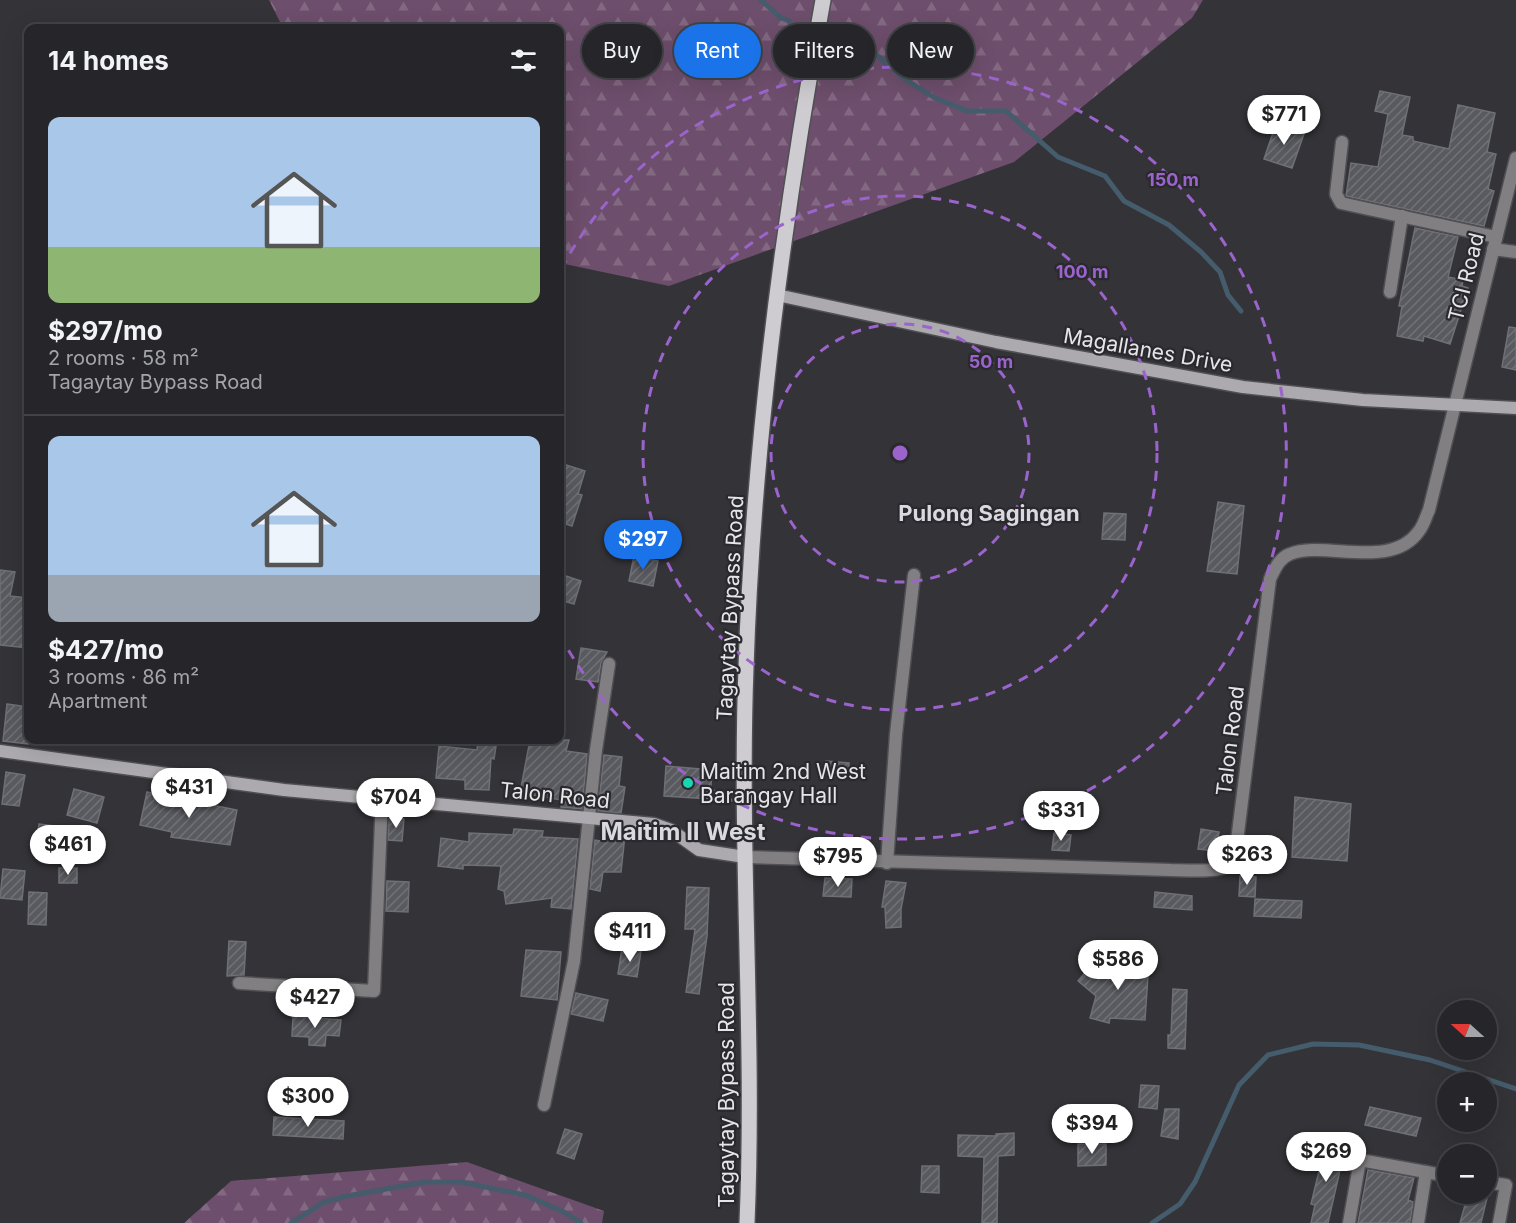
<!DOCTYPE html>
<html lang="en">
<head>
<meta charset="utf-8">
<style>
  :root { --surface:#26262a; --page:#2e2e32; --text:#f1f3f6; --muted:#a4a5a8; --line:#424347; --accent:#1a73e8 }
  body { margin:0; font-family:Inter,sans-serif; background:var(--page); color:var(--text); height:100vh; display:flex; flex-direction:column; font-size:22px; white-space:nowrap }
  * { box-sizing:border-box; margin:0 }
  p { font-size:20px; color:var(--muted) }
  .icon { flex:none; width:33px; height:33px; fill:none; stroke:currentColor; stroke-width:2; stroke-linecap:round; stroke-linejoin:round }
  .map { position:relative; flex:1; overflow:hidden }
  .sheet { position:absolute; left:24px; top:24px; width:540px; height:720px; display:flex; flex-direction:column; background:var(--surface); border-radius:12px; box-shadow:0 6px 24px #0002,0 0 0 2px var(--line) }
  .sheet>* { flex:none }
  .banner { position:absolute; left:582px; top:24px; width:570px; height:54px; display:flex; gap:12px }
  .needle { width:39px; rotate:291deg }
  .fabs { position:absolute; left:1437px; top:1000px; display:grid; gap:12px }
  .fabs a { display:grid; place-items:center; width:60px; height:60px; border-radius:50%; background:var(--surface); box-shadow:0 6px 24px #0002,0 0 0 2px var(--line); font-size:30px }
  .price { position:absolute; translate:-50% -51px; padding:0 14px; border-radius:21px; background:#fff; color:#222; font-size:20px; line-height:39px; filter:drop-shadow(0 2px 3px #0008) }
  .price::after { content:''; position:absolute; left:50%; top:36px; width:18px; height:14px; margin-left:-9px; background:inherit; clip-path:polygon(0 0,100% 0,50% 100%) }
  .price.current { background:var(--accent); color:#fff }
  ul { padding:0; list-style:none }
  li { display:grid; align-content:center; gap:12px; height:318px; padding:0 24px }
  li+li { border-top:2px solid var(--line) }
  li span { display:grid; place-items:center; height:186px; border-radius:12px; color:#555 }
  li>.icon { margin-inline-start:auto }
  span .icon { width:108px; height:108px; fill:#fffc; stroke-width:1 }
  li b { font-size:26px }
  h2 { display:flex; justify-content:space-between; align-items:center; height:72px; padding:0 24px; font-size:26px }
  .chip { padding:0 21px; border-radius:27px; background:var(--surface); box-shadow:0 6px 24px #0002,0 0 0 2px var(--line); font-size:21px; line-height:54px }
  .chip.current { background:var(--accent); color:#fff }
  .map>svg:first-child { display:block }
  .forest { fill:url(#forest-firs) }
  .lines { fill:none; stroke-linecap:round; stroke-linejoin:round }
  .stream { stroke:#455c6c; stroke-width:5 }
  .building { fill:url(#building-hatch); stroke:#6e7075; stroke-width:1.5 }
  .street-casing { stroke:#505054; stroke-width:15 }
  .secondary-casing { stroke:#505054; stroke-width:15 }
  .primary-casing { stroke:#505054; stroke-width:18 }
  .street { stroke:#817f82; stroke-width:12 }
  .secondary { stroke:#acaaae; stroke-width:12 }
  .primary { stroke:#cecbd1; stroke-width:15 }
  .ring { fill:none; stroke:#9b64cc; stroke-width:3; stroke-dasharray:10 8 }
  .poi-dot { fill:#1ad5b2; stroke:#29292e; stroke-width:2 }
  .labels { text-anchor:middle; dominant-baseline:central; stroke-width:4.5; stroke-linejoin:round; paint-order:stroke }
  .street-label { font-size:21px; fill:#e6e6e9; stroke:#29292e }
  .poi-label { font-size:21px; fill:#e6e6e9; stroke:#29292e; text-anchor:start }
  .neighbourhood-label { font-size:22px; font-weight:bold; fill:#d9d9df; stroke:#29292e }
  .quarter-label { font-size:24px; font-weight:bold; fill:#d9d9df; stroke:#29292e }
  .centre { fill:#9b64cc; stroke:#29292e; stroke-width:3 }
  .ring-label { font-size:18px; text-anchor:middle; font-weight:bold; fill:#9b64cc; stroke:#29292e; stroke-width:4.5; stroke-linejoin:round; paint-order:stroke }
</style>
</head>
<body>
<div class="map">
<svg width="1516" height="1223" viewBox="0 0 1516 1223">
  <defs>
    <pattern id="forest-firs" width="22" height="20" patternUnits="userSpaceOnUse" patternTransform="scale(1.5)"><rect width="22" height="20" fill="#6d4e6c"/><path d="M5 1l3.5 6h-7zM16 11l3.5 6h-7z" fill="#826881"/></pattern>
    <pattern id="building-hatch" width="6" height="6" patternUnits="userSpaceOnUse" patternTransform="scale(1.5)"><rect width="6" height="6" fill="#585a5f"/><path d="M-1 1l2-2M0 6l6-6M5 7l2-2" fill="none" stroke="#707276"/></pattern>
  </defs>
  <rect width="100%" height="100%" fill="#333338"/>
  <g class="forest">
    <path d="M269,0h934l-11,18 -178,144 -345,124 -109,-23v-235h-277z"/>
    <path d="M467,1162l137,49 -2,12h-418l47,-42z"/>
  </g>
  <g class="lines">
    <g class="stream">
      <path d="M761,0l20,18 9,3"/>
      <path d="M849,40l18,7 39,33 29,18 32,13h39l52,46 47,19 19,25 45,24 32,27 19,20 8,23 13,16"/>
      <path d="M291,1223l33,-21 23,-6 78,-14h36l64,13 39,17 17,11"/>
      <path d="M1152,1223l28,-19 15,-22 44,-97 29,-30 45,-11 46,1 71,15 86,29"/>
    </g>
  </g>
  <g class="building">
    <path d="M1380,91l30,6 -8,38 11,2v4l36,8 9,-44 37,8 -8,39 9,2 -8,35 6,2 -10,35 -138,-30 5,-33 27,4 10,-53 -13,-3z"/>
    <path d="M1276,124l28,10 -12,34 -28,-9z"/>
    <path d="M1415,228l43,9 -10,40 15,3 -1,6 6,2 -18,56 -26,-8 -1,5 -26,-5 5,-30h-3z"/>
    <path d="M1509,327l7,1v42l-14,-3z"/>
    <path d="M560,463l25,8 -7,23 4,1 -10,31 -12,-4z"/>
    <path d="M1218,502l26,4 -7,68 -30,-3z"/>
    <path d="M1104,513l22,1 -1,26 -23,-1z"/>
    <path d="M634,556l24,5 -5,25 -24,-5z"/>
    <path d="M0,570l15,2 -5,24 18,2v50l-28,-3z"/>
    <path d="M566,576l15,5 -7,23 -14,-4z"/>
    <path d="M581,648l26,4 -6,11 -3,19 -22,-3z"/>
    <path d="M7,704l21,3v37l-25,-3z"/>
    <path d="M478,740h19l-3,19 -3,-1 -2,32 -24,-1v-9l-29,-2 3,-32 38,4z"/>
    <path d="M530,740h39l-3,11 21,3 -5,55 -21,-2 1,-7 -42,-7z"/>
    <path d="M604,755l18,2 -3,29 6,1 -4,26 -23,-2z"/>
    <path d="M826,761l23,2v14l-24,-2z"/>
    <path d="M666,766l46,4 -2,29 -46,-3z"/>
    <path d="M6,772l19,3 -6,31 -17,-2z"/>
    <path d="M74,789l30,8 -7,26 -30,-8z"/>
    <path d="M147,792l90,18 -7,35 -59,-8 1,-5 -32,-7z"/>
    <path d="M1295,797l56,7 -4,57 -55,-4z"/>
    <path d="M389,818l15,1 -2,22 -14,-1z"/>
    <path d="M39,824l23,3 -4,31 -23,-3z"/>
    <path d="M603,828l16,1 -1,6h7l-4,37h-18l-3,19 -10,-2 5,-49 6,1z"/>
    <path d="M514,829l29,2 -1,6 36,2 -7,70 -20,-2 1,-9 -46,6 -2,-13 -6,-2 3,-23 -38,-1v4l-25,-3 3,-28 28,4v-9l44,2z"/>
    <path d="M1201,829l18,3 -3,19 -18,-2z"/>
    <path d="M1054,833l17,2 -2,16 -17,-1z"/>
    <rect x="59" y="868" width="18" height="15"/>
    <path d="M3,869l22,2 -3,29 -22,-2z"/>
    <path d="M1240,876l16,1 -1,20 -16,-1z"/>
    <path d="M825,878l27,1 -1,18 -28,-1z"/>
    <path d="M387,881l22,1 -1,30 -22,-1z"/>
    <path d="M886,881l20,2 -5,26v18l-15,1 -1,-21h-3z"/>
    <path d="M687,887l22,1 -2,48 -8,58 -13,-2 9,-63h-10z"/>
    <path d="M29,892l18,1 -1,32 -18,-1z"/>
    <path d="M1155,892l37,4v14l-38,-3z"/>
    <path d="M1255,899l47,2 -1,17 -47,-2z"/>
    <path d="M229,941l17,1 -2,33 -17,1z"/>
    <path d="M622,948l19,3 -4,26 -19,-3z"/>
    <path d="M526,950l35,2 -4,48 -36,-4z"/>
    <path d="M1124,959l25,2 -4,59 -35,-2 -1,5 -19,-5 6,-22 -18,-15 17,-20 27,22z"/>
    <path d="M1173,989l14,1 -2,59 -17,-1v-13h3z"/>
    <path d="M576,993l32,7 -5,21 -32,-7z"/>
    <path d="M293,1016l48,4 -2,16 -13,-1 -1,11 -16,-1v-8l-17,-1z"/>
    <path d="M1141,1085l18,1 -2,23 -18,-2z"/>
    <path d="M1370,1107l51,11 -5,18 -51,-11z"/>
    <path d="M1165,1109h14l-1,30 -17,-3z"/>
    <path d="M274,1117l70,4 -1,18 -70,-4z"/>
    <path d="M565,1129l17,5 -8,25 -17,-6z"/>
    <path d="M1014,1133v22l-16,1 -1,67h-15l2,-66 -26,-1v-21l38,1v-2z"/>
    <path d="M1322,1143l20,4 -3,18 2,1 -13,57h-17l4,-18 -4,-1 11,-45 -3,-1z"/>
    <path d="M1078,1144h28v21l-28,1z"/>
    <path d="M922,1166h17v27l-18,-1z"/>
    <path d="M1368,1170l46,8 -6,22 5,2 -3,21h-52z"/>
    <path d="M1468,1194h20l-7,29h-21z"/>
  </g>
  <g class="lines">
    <defs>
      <g id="street">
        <path d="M1342,142l-6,52 5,9 155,34"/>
        <path d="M1493,249l23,3"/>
        <path d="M1390,292l12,-76"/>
        <path d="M745,857l426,13c12,0 50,3 58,-5 8,-7 7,-22 9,-32l32,-254c5,-10 9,-21 20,-25 35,-14 101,17 129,-23 5,-6 7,-15 10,-21l87,-352"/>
        <path d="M887,863l9,-129 18,-159"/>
        <path d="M239,983l135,8 8,-194"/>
        <path d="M544,1105l30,-144 22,-211 13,-86"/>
        <path d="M1486,1182l20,3 -7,38"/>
        <path d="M1349,1223l11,-63 88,16"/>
        <path d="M1418,1223l8,-51"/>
      </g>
      <g id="secondary">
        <path d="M777,295l219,47 247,45 120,13 153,8"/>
        <path d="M0,751l284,39 370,34 17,6 28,20 46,7"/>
      </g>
      <path id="primary" d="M747,1223c8,-185 -8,-370 -1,-555 7,-224 37,-448 77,-668"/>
    </defs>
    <use href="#street" class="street-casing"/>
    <use href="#secondary" class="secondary-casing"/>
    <use href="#primary" class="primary-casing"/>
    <use href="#street" class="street"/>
    <use href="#secondary" class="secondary"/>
    <use href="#primary" class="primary"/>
  </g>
  <g class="ring">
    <circle cx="900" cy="453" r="129"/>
    <circle cx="900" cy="453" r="257"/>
    <path d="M561 269A386 386 0 1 1 561 637"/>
  </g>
  <circle class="poi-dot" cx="688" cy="783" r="6"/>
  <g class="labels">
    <g class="street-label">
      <text transform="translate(1466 277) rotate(-76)">TCI Road</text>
      <text transform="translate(1148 350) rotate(10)">Magallanes Drive</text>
      <text transform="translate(730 608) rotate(-87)">Tagaytay Bypass Road</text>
      <text transform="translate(1230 741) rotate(-83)">Talon Road</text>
      <text transform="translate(555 795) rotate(6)">Talon Road</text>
      <text transform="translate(726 1095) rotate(-90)">Tagaytay Bypass Road</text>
    </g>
    <g class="poi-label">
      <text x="700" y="771">Maitim 2nd West<tspan x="700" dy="24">Barangay Hall</tspan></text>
    </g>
    <g class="neighbourhood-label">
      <text x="989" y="513">Pulong Sagingan</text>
    </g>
    <g class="quarter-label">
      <text x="683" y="831">Maitim II West</text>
    </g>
  </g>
  <circle cx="900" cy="453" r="9" class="centre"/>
  <g class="ring-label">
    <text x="1173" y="186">150 m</text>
    <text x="1082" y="278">100 m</text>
    <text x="991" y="368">50 m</text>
  </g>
</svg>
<div class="fabs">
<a><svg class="needle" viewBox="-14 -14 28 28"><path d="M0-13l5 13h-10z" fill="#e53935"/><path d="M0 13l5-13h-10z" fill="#a4a5a8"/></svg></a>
<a>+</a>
<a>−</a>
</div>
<b class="price" style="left:1284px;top:146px">$771</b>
<b class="price current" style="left:643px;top:571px">$297</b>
<b class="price" style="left:189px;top:819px">$431</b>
<b class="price" style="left:396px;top:829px">$704</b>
<b class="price" style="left:1061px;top:842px">$331</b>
<b class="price" style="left:68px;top:876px">$461</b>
<b class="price" style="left:1247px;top:886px">$263</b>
<b class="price" style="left:838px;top:888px">$795</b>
<b class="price" style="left:630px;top:963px">$411</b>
<b class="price" style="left:1118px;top:991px">$586</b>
<b class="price" style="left:315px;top:1029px">$427</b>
<b class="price" style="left:308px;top:1128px">$300</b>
<b class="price" style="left:1092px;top:1155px">$394</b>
<b class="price" style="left:1326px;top:1183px">$269</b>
<div class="banner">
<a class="chip">Buy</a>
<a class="chip current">Rent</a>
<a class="chip">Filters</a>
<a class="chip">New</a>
</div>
<section class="sheet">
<h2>14 homes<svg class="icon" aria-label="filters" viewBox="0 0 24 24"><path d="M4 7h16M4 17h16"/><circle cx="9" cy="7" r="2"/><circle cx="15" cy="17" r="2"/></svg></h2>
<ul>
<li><span style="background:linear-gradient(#a9c7e8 70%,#8fb573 0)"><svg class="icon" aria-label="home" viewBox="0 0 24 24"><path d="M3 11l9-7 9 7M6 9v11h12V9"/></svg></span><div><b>$297/mo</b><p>2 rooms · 58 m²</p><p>Tagaytay Bypass Road</p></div></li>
<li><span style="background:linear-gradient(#a9c7e8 75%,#9aa5b1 0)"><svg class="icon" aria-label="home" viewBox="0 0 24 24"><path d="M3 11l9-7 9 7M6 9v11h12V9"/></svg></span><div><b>$427/mo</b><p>3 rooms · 86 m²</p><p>Apartment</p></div></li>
</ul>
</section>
</div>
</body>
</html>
